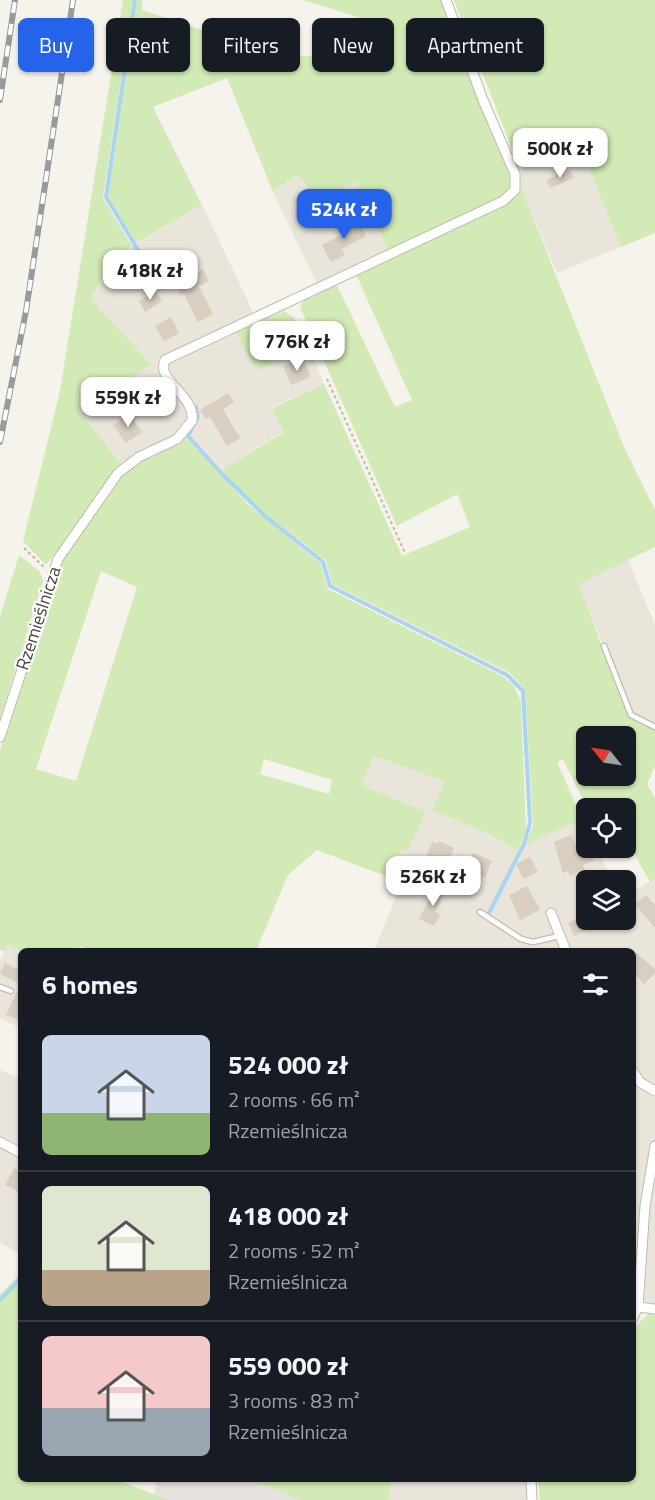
<!DOCTYPE html>
<html lang="en">
<head>
<meta charset="utf-8">
<style>
  :root { --surface:#171b24; --page:#242831; --text:#f1f3f6; --muted:#9ea1a6; --line:#363941; --accent:#2563eb }
  body { margin:0; font-family:"Titillium Web",sans-serif; background:var(--page); color:var(--text); height:100vh; display:flex; flex-direction:column; font-size:22px; white-space:nowrap }
  * { box-sizing:border-box; margin:0 }
  p { font-size:20px; color:var(--muted) }
  .icon { flex:none; width:33px; height:33px; fill:none; stroke:currentColor; stroke-width:2; stroke-linecap:round; stroke-linejoin:round }
  .map { position:relative; flex:1; overflow:hidden }
  .panel { position:absolute; left:18px; top:948px; width:618px; height:534px; display:flex; flex-direction:column; background:var(--surface); border-radius:9px; box-shadow:0 2px 4px #0004 }
  .panel>* { flex:none }
  .hud { position:absolute; left:18px; top:18px; width:620px; height:54px; display:flex; gap:12px }
  .needle { width:39px; rotate:300deg }
  .buttons { position:absolute; left:576px; top:726px; display:grid; gap:12px }
  .buttons a { display:grid; place-items:center; width:60px; height:60px; border-radius:9px; background:var(--surface); box-shadow:0 2px 4px #0004; font-size:30px }
  .price { position:absolute; translate:-50% -51px; padding:0 14px; border-radius:12px; background:#fff; color:#222; font-size:20px; line-height:39px; filter:drop-shadow(0 2px 3px #0008) }
  .price::after { content:''; position:absolute; left:50%; top:36px; width:18px; height:14px; margin-left:-9px; background:inherit; clip-path:polygon(0 0,100% 0,50% 100%) }
  .price.current { background:var(--accent); color:#fff }
  ul { padding:0; list-style:none }
  li { display:flex; align-items:center; gap:18px; height:150px; padding:0 24px }
  li+li { border-top:2px solid var(--line) }
  li span { display:grid; place-items:center; flex:none; width:168px; height:120px; border-radius:9px; color:#555 }
  li>.icon { margin-inline-start:auto }
  span .icon { width:72px; height:72px; fill:#fffc; stroke-width:1 }
  li b { font-size:26px }
  h2 { display:flex; justify-content:space-between; align-items:center; height:72px; padding:0 24px; font-size:26px }
  .tag { padding:0 21px; border-radius:9px; background:var(--surface); box-shadow:0 2px 4px #0004; font-size:21px; line-height:54px }
  .tag.current { background:var(--accent); color:#fff }
  .map>svg:first-child { display:block }
  .residential { fill:#eae5da }
  .industrial { fill:#e6e2dd }
  .green { fill:#d2eab5; fill-rule:evenodd }
  .lines { fill:none; stroke-linecap:round; stroke-linejoin:round }
  .stream { stroke:#a9d4f2; stroke-width:4 }
  .building { fill:#d8cfc1 }
  .lane-casing { stroke:#c2bbae; stroke-width:7 }
  .street-casing { stroke:#c2bbae; stroke-width:11 }
  .path { stroke:#c4b79f; stroke-width:2; stroke-dasharray:3 3; stroke-linecap:butt }
  .lane { stroke:#fff; stroke-width:4.5 }
  .street { stroke:#fff; stroke-width:9 }
  .rail-casing { stroke:#9a9a9a; stroke-width:6 }
  .rail { stroke:#fff; stroke-width:4; stroke-dasharray:11; stroke-linecap:butt }
  .labels { text-anchor:middle; dominant-baseline:central; stroke-width:4.5; stroke-linejoin:round; paint-order:stroke }
  .street-label { font-size:18px; fill:#4b4439; stroke:#fff }
</style>
</head>
<body>
<div class="map">
<svg width="655" height="1500" viewBox="0 0 655 1500">
  <rect width="100%" height="100%" fill="#f6f3ec"/>
  <g class="residential">
    <path d="M575,135l46,112 -64,26 -46,-109z"/>
    <path d="M298,175l58,6 33,73 -70,34 -46,-96z"/>
    <path d="M202,205l54,113 -22,10 22,43 52,-25 16,38 -52,23 12,24 -61,38 2,8 -42,-43 -52,28 -10,2 -41,-52 70,-48 -60,-65 27,-44z"/>
    <path d="M628,560l27,65v103l-24,-13 -52,-131z"/>
    <path d="M374,756l72,27 -13,27 56,24 25,15 68,-30 4,9v20h10l17,32h-27v40h40v-23l29,-19v431l-17,-1 -5,10v-367h-259l26,-64 -13,-7 13,-28 -39,-67z"/>
    <path d="M8,944l14,7 -1,77 -21,-9v-58z"/>
    <path d="M0,1070l21,9v175l-21,-11z"/>
    <path d="M392,1479h139l1,21h-144z"/>
  </g>
  <path class="industrial" d="M157,1479h92l52,21h-132l-15,-6z"/>
  <g class="green">
    <path d="M123,0h10l-30,198 29,48 -15,9 -27,44 61,65 -71,48 41,52 -73,99 -3,1 -22,-23 37,-150z"/>
    <path d="M137,0h5v10l122,41 68,8 23,-1 7,-5 18,-29 -77,-24h141l68,177 -3,15 -121,59 -32,-70 -37,16 -22,-22 -24,17 -46,-114 -74,29 49,98 -66,38 -28,-46z"/>
    <path d="M454,0h201v233l-34,14 -46,-112 -58,27z"/>
    <path d="M521,187l103,260 31,63v37l-76,37 49,132 8,6 19,8v36l-8,18 8,14v80l-5,4 -24,-43v-31h-39l-24,-49 -6,3 25,57 -56,25 7,-18 -8,-136 -15,-17 -178,-89 -6,-23 -59,-46 -43,-40 -1,-6 61,-37 -12,-24 52,-24 78,172 68,-29 -13,-33 -60,32 -97,-219 5,-9 31,-15 59,124 17,-7 -56,-126 147,-68 9,-6zM586,736h40v40h-40z"/>
    <path d="M284,311l10,7 14,28 -52,25 -21,-40z"/>
    <path d="M186,437l62,67 73,60 7,25 176,88 10,9 7,16 5,128 -6,16 -6,3 -25,-15 -57,-24 13,-28 -71,-26 -13,29 65,27 -18,37 -8,3 -12,25 -71,-27 -29,25 -32,76h-164l-12,-5 -2,5h-56l-14,-7 -3,7 -5,-1v-200l55,-175c11,-28 57,-97 82,-112 16,-10 33,-16 49,-26zM101,571l36,16 -61,194 -40,-12zM264,759l68,21 -3,14 -69,-20z"/>
    <path d="M19,555l21,17 3,9 -43,138v-102z"/>
    <path d="M21,1273v206h94l54,21h-169v-206z"/>
    <path d="M649,1313h6v187h-115l-2,-21h95v-150z"/>
    <path d="M249,1479h143l-4,21h-87z"/>
  </g>
  <g class="lines">
    <g class="stream">
      <path d="M135,0l-29,197 55,91"/>
      <path d="M196,407l2,10 -10,19 34,38 43,42 58,46 7,24 177,89 16,16 7,132 -6,21 -35,69"/>
      <path d="M0,1300l21,-22"/>
    </g>
  </g>
  <g class="building">
    <path d="M570,170l4,8 -24,10 -4,-8z"/>
    <path d="M356,217l10,19 -24,13 3,6 -14,7 -9,-17 27,-14 -4,-9z"/>
    <path d="M203,269l6,12 -10,5 14,28 -15,8 -14,-28 -3,1 -6,-12z"/>
    <path d="M156,291l6,10 -17,11 -6,-11z"/>
    <path d="M171,317l8,16 -15,8 -9,-15z"/>
    <path d="M303,358l8,19 -20,8 -8,-19z"/>
    <path d="M228,393l6,9 -11,7 17,29 -13,8 -17,-29 -4,2 -6,-9z"/>
    <path d="M129,414l13,18 -16,11 -13,-18z"/>
    <path d="M571,835l7,15 10,-2 6,12 -11,5 2,4 -15,7 -2,-5 -5,2 -9,-31z"/>
    <path d="M439,841l15,7 -7,18 -21,-9 6,-15 5,2z"/>
    <path d="M473,853l19,8 -7,17 -19,-8z"/>
    <path d="M530,857l8,15 -15,7 -7,-15z"/>
    <path d="M437,885l9,4 -11,23 5,3 -6,11 -15,-7z"/>
    <path d="M527,886l13,24 -20,10 -11,-25z"/>
    <path d="M646,895l9,10v23l-20,-24z"/>
    <path d="M586,914v6h20l-16,12 -2,-3 -14,7 -6,-13z"/>
    <path d="M633,950l22,19v4l-11,11 -11,-12z"/>
    <path d="M5,963l16,8v50l-15,-6 14,-31 -20,-10z"/>
    <path d="M14,1168l7,4v21l-16,-8z"/>
  </g>
  <g class="lines">
    <defs>
      <g id="lane">
        <path d="M604,646l27,69 24,12"/>
        <path d="M480,912l41,27 12,3 26,-6"/>
        <path d="M0,987l11,4"/>
      </g>
      <g id="street">
        <path d="M0,737l58,-178 60,-86 21,-16 38,-18 15,-18c4,-26 -37,-40 -27,-61l338,-159 12,-11v-16l-32,-74 -37,-100"/>
        <path d="M551,913l15,38"/>
        <path d="M633,1072l8,11 14,8"/>
        <path d="M0,1142l21,11"/>
        <path d="M638,1307l17,2"/>
        <path d="M633,1318l5,-11 7,-101 10,-60"/>
        <path d="M531,1479l1,21"/>
      </g>
    </defs>
    <use href="#lane" class="lane-casing"/>
    <use href="#street" class="street-casing"/>
    <g class="path">
      <path d="M327,379l78,174"/>
      <path d="M24,548l21,20"/>
    </g>
    <use href="#lane" class="lane"/>
    <use href="#street" class="street"/>
    <defs>
      <g id="rail">
        <path d="M0,100l15,-100"/>
        <path d="M0,442l26,-131 47,-311"/>
      </g>
    </defs>
    <use href="#rail" class="rail-casing"/>
    <use href="#rail" class="rail"/>
  </g>
  <g class="labels">
    <g class="street-label">
      <text transform="translate(38 618) rotate(-72)">Rzemieślnicza</text>
    </g>
  </g>
</svg>
<div class="buttons">
<a><svg class="needle" viewBox="-14 -14 28 28"><path d="M0-13l5 13h-10z" fill="#e53935"/><path d="M0 13l5-13h-10z" fill="#9ea1a6"/></svg></a>
<a><svg class="icon" aria-label="locate" viewBox="0 0 24 24"><circle cx="12" cy="12" r="6"/><path d="M12 2v4M12 18v4M2 12h4M18 12h4"/></svg></a>
<a><svg class="icon" aria-label="layers" viewBox="0 0 24 24"><path d="M12 4l9 5-9 5-9-5zM3 14l9 5 9-5"/></svg></a>
</div>
<b class="price" style="left:560px;top:179px">500K zł</b>
<b class="price current" style="left:344px;top:240px">524K zł</b>
<b class="price" style="left:150px;top:301px">418K zł</b>
<b class="price" style="left:297px;top:372px">776K zł</b>
<b class="price" style="left:128px;top:428px">559K zł</b>
<b class="price" style="left:433px;top:907px">526K zł</b>
<div class="hud">
<a class="tag current">Buy</a>
<a class="tag">Rent</a>
<a class="tag">Filters</a>
<a class="tag">New</a>
<a class="tag">Apartment</a>
</div>
<section class="panel">
<h2>6 homes<svg class="icon" aria-label="filters" viewBox="0 0 24 24"><path d="M4 7h16M4 17h16"/><circle cx="9" cy="7" r="2"/><circle cx="15" cy="17" r="2"/></svg></h2>
<ul>
<li><span style="background:linear-gradient(#c9d6e8 65%,#8fb573 0)"><svg class="icon" aria-label="home" viewBox="0 0 24 24"><path d="M3 11l9-7 9 7M6 9v11h12V9"/></svg></span><div><b>524 000 zł</b><p>2 rooms · 66 m²</p><p>Rzemieślnicza</p></div></li>
<li><span style="background:linear-gradient(#dfe7d0 70%,#b9a48a 0)"><svg class="icon" aria-label="home" viewBox="0 0 24 24"><path d="M3 11l9-7 9 7M6 9v11h12V9"/></svg></span><div><b>418 000 zł</b><p>2 rooms · 52 m²</p><p>Rzemieślnicza</p></div></li>
<li><span style="background:linear-gradient(#f6c9c9 60%,#9aa5b1 0)"><svg class="icon" aria-label="home" viewBox="0 0 24 24"><path d="M3 11l9-7 9 7M6 9v11h12V9"/></svg></span><div><b>559 000 zł</b><p>3 rooms · 83 m²</p><p>Rzemieślnicza</p></div></li>
</ul>
</section>
</div>
</body>
</html>
